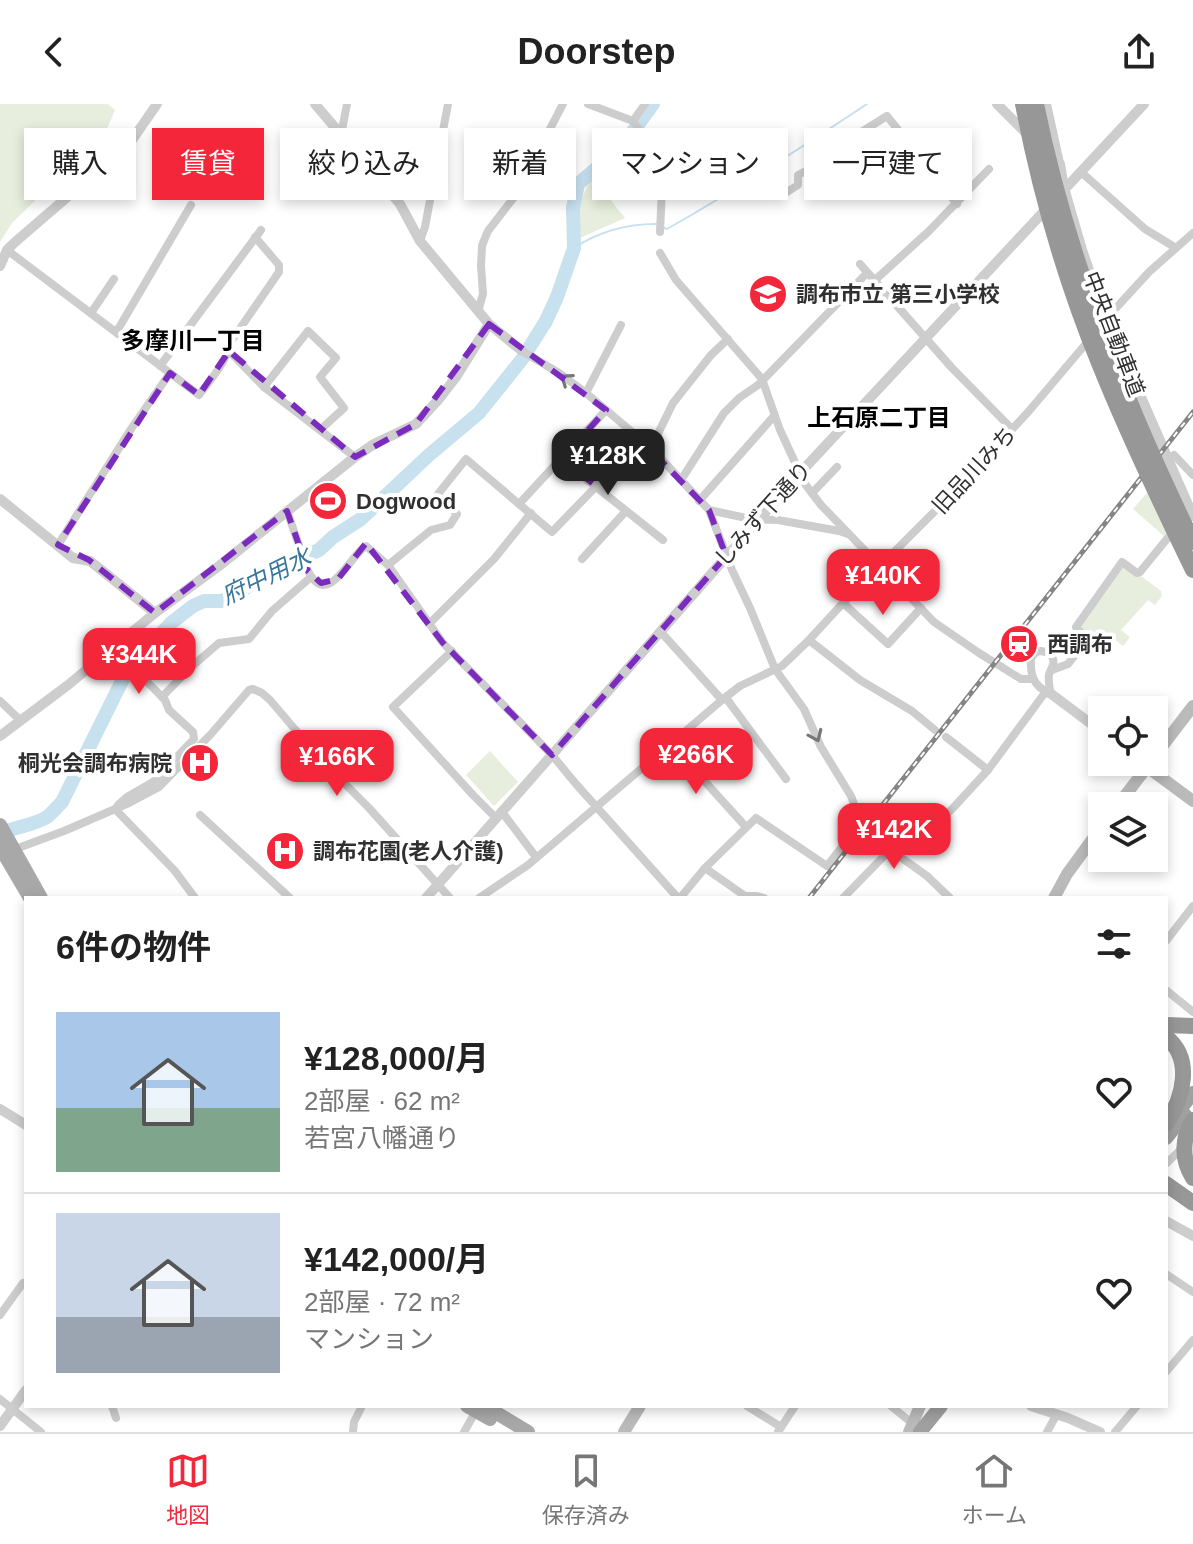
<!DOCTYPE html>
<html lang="ja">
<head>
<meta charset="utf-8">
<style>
  :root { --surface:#fff; --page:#f2f2f2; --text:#222; --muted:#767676; --line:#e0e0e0; --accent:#f3263a }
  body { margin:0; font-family:Helvetica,"Noto Sans JP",sans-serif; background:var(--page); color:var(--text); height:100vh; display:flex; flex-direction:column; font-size:30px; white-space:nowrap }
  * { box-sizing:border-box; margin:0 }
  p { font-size:26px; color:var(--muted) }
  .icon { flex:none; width:44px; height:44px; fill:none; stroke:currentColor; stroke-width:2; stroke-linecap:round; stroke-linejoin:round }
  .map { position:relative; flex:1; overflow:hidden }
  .details { position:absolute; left:24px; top:792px; width:1144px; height:512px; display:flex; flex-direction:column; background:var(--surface); border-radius:0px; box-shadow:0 4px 12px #0003 }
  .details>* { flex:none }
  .top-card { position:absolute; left:24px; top:24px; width:1146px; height:72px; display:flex; gap:16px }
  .tools { position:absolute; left:1088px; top:592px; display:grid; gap:16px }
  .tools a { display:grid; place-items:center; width:80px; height:80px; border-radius:0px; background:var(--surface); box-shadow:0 4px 12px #0003; font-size:40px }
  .price { position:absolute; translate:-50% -68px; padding:0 18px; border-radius:16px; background:var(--accent); color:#fff; font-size:26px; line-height:52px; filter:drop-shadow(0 2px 4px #0008) }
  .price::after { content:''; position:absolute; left:50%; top:48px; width:24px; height:18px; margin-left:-12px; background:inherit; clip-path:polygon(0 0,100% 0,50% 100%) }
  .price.on { background:#222; color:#fff }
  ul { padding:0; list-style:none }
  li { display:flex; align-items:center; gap:24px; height:200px; padding:0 32px }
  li+li { border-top:2px solid var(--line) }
  li span { display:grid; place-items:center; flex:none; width:224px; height:160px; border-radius:0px; color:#555 }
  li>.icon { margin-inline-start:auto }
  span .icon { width:96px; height:96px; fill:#fffc; stroke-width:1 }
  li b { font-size:34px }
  h2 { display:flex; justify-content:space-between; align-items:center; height:96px; padding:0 32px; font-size:34px }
  .chip { padding:0 28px; border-radius:0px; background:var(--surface); box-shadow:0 4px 12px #0003; font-size:28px; line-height:72px }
  .chip.on { background:var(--accent); color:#fff }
  header { display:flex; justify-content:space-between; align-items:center; height:104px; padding:0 32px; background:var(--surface); font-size:36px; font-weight:700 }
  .tabs { display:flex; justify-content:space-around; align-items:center; height:112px; border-top:2px solid var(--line); background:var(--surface); font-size:22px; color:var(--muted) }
  .tabs a { display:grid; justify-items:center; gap:4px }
  .tabs .on { color:var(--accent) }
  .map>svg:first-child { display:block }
  .green { fill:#e7eedd }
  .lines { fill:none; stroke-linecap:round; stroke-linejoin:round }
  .stream { stroke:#c8e1ef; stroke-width:2 }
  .river { stroke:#c8e1ef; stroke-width:14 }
  .minor { stroke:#cdcdcd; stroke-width:8 }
  .tertiary { stroke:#cdcdcd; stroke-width:10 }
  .secondary { stroke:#bababa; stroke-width:12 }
  .primary { stroke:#a8a8a8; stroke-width:14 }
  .trunk { stroke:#a0a0a0; stroke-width:14 }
  .motorway { stroke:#979797; stroke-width:16 }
  .rail-casing { stroke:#858585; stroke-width:5 }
  .rail { stroke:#fff; stroke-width:2; stroke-dasharray:6; stroke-linecap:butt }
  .motorway-bridge { stroke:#979797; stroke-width:16 }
  .oneway { stroke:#777 }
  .marked { fill:none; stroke:#7b2cbf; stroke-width:6; stroke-dasharray:16 10; stroke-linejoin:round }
  .labels { text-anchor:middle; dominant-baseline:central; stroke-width:8; stroke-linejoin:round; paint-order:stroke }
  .poi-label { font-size:22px; font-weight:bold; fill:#303030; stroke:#fff; text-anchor:start }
  .street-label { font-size:22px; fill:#303030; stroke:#fff }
  .neighbourhood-label { font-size:24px; font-weight:bold; fill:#000; stroke:#fff }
  .water-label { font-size:24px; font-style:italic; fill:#377599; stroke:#fff }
</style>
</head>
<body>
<header><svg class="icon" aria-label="back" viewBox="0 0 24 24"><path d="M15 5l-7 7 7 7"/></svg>Doorstep<svg class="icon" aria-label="share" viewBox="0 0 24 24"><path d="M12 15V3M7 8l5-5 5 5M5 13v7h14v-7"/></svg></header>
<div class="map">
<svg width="1193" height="1328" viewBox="0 0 1193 1328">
  <rect width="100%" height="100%" fill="#fff"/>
  <g class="green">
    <path d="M0,0h108l7,6 -9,21 -94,92 -12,19z"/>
    <path d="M593,74l32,40 -45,20c-3,-22 -1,-42 13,-60z"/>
    <path d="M1166,367l19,37 -21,28 -31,-27z"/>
    <path d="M1125,460l36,27 1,5 -7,9 -7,-5 -27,30 9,7 -7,9 -13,-10 -6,8 -11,-9 -6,5 -9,-11z"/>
    <path d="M490,647l28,31 -24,24 -28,-31z"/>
  </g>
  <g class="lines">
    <g class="stream">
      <path d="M662,123l5,2c69,-39 134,-81 200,-125"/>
      <path d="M574,144c24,-16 53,-24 82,-24"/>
    </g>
    <g class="river">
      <path d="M529,244l17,-27 11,-24 17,-49 -1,-40 5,-24 20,-17 9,-13 22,-17 24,-33"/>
      <path d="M0,730c14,-7 35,-9 47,-17 5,-4 10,-10 15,-15l60,-121 12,-19 37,-39 22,-17 11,-5h17l10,-4 45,-28 43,-19 14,-13 28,-18 68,-64 50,-42 44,-55"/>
    </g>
    <g class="minor">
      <path d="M588,0l45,17 21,29 8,38 -2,44"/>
      <path d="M1047,0l13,59"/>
      <path d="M633,17l12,-17"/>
      <path d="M341,31l6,-31"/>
      <path d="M1081,68l64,57 31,19"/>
      <path d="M764,91l14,-7 9,4 11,-7v-10l29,-15 13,-14 10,-7 37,-23 70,88"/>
      <path d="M420,137l5,-14 23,-123"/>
      <path d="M7,146l192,145c12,-16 27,-32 31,-52l49,-71v-7l-24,-28"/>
      <path d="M660,149l16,27 86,99 18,51 25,54 16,21 113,117 45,31 42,26h12"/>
      <path d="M860,160l92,104 60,61"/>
      <path d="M874,177l55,-50 60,-62"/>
      <path d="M478,207l5,-17 -2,-28 1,-20 3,-8 3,-7 27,-35 48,-92"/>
      <path d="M91,209l23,-34"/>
      <path d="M1105,216l44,-48 44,-39"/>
      <path d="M117,227l74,-126"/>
      <path d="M229,247l35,36 91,70"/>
      <path d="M522,247l37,22 27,20 65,55 58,62 42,9 27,1 61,11 9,3"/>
      <path d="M160,262l101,-136"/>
      <path d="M264,283l44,-56 28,27 -16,19 24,31 -24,22"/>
      <path d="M586,289l35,-68"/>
      <path d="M651,344l22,-45 38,-48 17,-16"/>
      <path d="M1174,351l19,20"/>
      <path d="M561,355l102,81"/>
      <path d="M681,376l43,-67 15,-15 19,-13 109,-112"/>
      <path d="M812,389l25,-26"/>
      <path d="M699,397l75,-85"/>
      <path d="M519,400l87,-94"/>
      <path d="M709,406l23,60 18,38 25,61 29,40 17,38 30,49 10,27 31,28 35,25 23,22"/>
      <path d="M287,407l21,60c20,39 41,-15 58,-25l22,19 55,78 109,112 24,29 102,114"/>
      <path d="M58,441l73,-116 39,-56"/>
      <path d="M582,455l44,-48"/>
      <path d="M388,461l43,-35 19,-5 7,-11 -19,-20 28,-35 86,73 89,-92"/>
      <path d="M843,499l45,41 33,-36"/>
      <path d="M429,520l65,-65 37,-46"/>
      <path d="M660,527l62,69"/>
      <path d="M809,536l51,40 52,31 23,19"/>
      <path d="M113,543l52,53 4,10 24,22 1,7 -41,43 -26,15 -9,8"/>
      <path d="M452,547l-59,56 80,88 23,23"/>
      <path d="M1041,547l9,2c7,10 2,12 -1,22 -1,5 1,12 1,18 -17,-6 -20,-19 -19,-35l5,-6z"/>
      <path d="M1052,566l16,-6 19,-24 -11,-13 46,-65 15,11 3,-1 35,-43"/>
      <path d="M162,593l28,-29 29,-25 30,-4 23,-28 39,-34"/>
      <path d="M726,594l60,81"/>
      <path d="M0,597l21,20"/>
      <path d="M946,633l42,33"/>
      <path d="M670,639l76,84"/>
      <path d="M115,705l60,62 20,27"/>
      <path d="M502,708l34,45"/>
      <path d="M200,711l90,83"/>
      <path d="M10,747l54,-20 65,-28 30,-16 52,-53 38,-44 4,-1 9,4 8,7 52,61 47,47 81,90"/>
      <path d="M705,764l40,28h12l7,2"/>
      <path d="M479,794l49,-33 194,-165 18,-14 42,-20 27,-26 34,-37 117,-117 69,-75 60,-71"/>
      <path d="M680,794l25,-30 51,-50 71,48 34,-43"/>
      <path d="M843,794l43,-44 55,-34 12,-12 35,-38 56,-76 6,-1"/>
      <path d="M1166,837l27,-35"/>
      <path d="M1166,886l27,22"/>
      <path d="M1166,1060l17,-17"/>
      <path d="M1166,1170l27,18"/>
      <path d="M0,1211l23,-32 3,2"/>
      <path d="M1166,1268l27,-32"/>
      <path d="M0,1295l41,33"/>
      <path d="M112,1302l4,12"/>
      <path d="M747,1302l34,21"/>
      <path d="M891,1302l22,18"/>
      <path d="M353,1328l1,-10 8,-16"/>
      <path d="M464,1328l12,-21"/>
      <path d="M778,1328l17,-26"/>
      <path d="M1047,1328l10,-18"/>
      <path d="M1115,1328l22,-26"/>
    </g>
    <g class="tertiary">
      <path d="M315,0l85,100 20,37 69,83 33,27"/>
      <path d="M997,0l30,30"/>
      <path d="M1048,49l12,11 4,24 18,62 21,60 90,206"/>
      <path d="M0,162l7,-16 7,-7 116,-100 27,-39"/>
      <path d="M0,395l73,59 17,3 65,52"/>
      <path d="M1050,589l52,39"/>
      <path d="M0,632l68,-51 87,-72 64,-47 136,-109 19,-13 42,-20 23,-25 17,-22 33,-53"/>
      <path d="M426,794l374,-425 344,-369"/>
      <path d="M0,1005l26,16"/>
      <path d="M1166,1117l27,15"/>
      <path d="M1031,1302l37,12 32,14"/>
      <path d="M0,1322l26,-36"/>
    </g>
    <g class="secondary">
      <path d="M1154,653l39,-51"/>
      <path d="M1147,663l46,34"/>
      <path d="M1117,702l34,-44"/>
      <path d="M1054,794l13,-24 35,-48"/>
      <path d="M624,1328l16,-26"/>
      <path d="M909,1328l11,-26"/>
    </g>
    <g class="primary">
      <path d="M0,721l41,73"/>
      <path d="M0,743l30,51"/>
      <path d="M467,1302l23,13"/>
      <path d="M485,1302l43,26"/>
    </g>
    <g class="trunk">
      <path d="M1174,1013l19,-24"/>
      <path d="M1166,1034l19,-23"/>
      <path d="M920,1328l21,-26"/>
    </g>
    <g class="motorway">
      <path d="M1166,921l27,1"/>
      <path d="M1166,933c27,21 18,60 0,87"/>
      <path d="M1166,1080l27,19"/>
    </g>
    <defs>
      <path id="rail" d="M809,794l384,-486"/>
    </defs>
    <use href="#rail" class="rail-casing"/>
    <use href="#rail" class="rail"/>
    <g class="motorway-bridge">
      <path d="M1023,0c17,88 42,176 76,259 28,70 61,139 94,207"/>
      <path d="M1036,0c31,153 89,298 157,438"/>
      <path d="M1193,1016c-11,18 -12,39 0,58"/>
    </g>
  </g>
  <defs><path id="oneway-chevron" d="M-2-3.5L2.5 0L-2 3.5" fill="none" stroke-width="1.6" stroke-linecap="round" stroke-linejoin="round" transform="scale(2)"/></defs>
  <g class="oneway">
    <use href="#oneway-chevron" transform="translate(566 275) rotate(-145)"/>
    <use href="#oneway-chevron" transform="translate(816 632) rotate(66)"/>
  </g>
  <path class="marked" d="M489,220l117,86 -44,49 34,27 45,-46 68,70 17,46 -174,199 -109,-112 -77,-100 -28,36 -17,4 -13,-12 -21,-60 -132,102 -66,-53 -31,-15 112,-172 29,22 30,-44 126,106 61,-33z"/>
  <defs>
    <symbol id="school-disc" viewBox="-11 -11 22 22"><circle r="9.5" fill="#f3263a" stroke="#fff"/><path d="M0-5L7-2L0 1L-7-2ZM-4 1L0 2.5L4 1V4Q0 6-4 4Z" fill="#fff"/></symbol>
    <symbol id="stadium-disc" viewBox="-11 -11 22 22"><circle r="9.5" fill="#f3263a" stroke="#fff"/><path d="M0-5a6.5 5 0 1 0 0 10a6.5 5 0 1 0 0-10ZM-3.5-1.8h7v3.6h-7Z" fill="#fff"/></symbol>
    <symbol id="station-disc" viewBox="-11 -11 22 22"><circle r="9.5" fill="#f3263a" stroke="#fff"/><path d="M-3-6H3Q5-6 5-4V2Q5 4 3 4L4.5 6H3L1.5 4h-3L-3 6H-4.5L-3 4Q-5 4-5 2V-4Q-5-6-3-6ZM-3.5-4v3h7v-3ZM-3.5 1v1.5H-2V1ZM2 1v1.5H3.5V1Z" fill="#fff"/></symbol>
    <symbol id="hospital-disc" viewBox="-11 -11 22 22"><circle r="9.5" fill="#f3263a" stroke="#fff"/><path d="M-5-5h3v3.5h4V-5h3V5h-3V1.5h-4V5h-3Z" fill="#fff"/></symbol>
  </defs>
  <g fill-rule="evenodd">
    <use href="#school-disc" x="746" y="168" width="44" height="44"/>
    <use href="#stadium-disc" x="306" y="375" width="44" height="44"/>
    <use href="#station-disc" x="997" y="518" width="44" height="44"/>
    <use href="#hospital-disc" x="178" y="637" width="44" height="44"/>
    <use href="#hospital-disc" x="263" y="725" width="44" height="44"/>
  </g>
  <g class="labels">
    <g class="poi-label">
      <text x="796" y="190">調布市立 第三小学校</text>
      <text x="356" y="397">Dogwood</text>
      <text x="1047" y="540">西調布</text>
      <text x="172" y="659" text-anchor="end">桐光会調布病院</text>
      <text x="313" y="747">調布花園(老人介護)</text>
    </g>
    <g class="street-label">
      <text transform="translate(1114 230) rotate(69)">中央自動車道</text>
      <text transform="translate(974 366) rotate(-47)">旧品川みち</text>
      <text transform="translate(763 410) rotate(-48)">しみず下通り</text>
    </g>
    <g class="neighbourhood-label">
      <text x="193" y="236">多摩川一丁目</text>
      <text x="879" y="313">上石原二丁目</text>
    </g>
    <g class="water-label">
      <text transform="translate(266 472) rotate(-26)">府中用水</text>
    </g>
  </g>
</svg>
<div class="tools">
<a><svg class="icon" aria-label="locate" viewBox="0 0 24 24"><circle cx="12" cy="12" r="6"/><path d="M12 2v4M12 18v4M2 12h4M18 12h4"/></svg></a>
<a><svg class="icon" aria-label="layers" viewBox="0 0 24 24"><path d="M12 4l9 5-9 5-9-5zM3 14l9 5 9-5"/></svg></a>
</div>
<b class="price on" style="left:608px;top:393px">¥128K</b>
<b class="price" style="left:883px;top:513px">¥140K</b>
<b class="price" style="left:139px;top:592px">¥344K</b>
<b class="price" style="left:696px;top:692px">¥266K</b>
<b class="price" style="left:337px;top:694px">¥166K</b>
<b class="price" style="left:894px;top:767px">¥142K</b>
<div class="top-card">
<a class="chip">購入</a>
<a class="chip on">賃貸</a>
<a class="chip">絞り込み</a>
<a class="chip">新着</a>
<a class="chip">マンション</a>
<a class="chip">一戸建て</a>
</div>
<section class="details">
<h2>6件の物件<svg class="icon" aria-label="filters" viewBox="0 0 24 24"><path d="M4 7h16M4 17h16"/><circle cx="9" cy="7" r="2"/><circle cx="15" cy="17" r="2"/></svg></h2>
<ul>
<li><span style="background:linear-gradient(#a9c7e8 60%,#7fa58c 0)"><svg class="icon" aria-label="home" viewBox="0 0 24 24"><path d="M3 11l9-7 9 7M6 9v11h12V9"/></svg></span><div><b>¥128,000/月</b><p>2部屋 · 62 m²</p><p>若宮八幡通り</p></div><svg class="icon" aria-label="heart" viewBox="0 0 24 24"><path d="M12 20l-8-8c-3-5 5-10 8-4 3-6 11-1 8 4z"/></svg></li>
<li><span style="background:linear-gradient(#c9d6e8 65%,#9aa5b1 0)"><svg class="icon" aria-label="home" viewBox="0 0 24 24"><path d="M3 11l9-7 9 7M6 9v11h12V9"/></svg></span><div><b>¥142,000/月</b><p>2部屋 · 72 m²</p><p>マンション</p></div><svg class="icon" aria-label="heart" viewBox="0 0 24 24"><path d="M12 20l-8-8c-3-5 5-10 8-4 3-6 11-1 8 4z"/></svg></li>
</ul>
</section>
</div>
<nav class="tabs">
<a class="on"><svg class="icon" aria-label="map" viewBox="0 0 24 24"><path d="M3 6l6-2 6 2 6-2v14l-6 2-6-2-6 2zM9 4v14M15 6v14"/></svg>地図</a>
<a><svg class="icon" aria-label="saved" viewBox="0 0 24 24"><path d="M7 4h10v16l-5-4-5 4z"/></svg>保存済み</a>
<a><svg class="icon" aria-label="home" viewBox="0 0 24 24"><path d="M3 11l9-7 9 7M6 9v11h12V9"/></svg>ホーム</a>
</nav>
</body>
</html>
